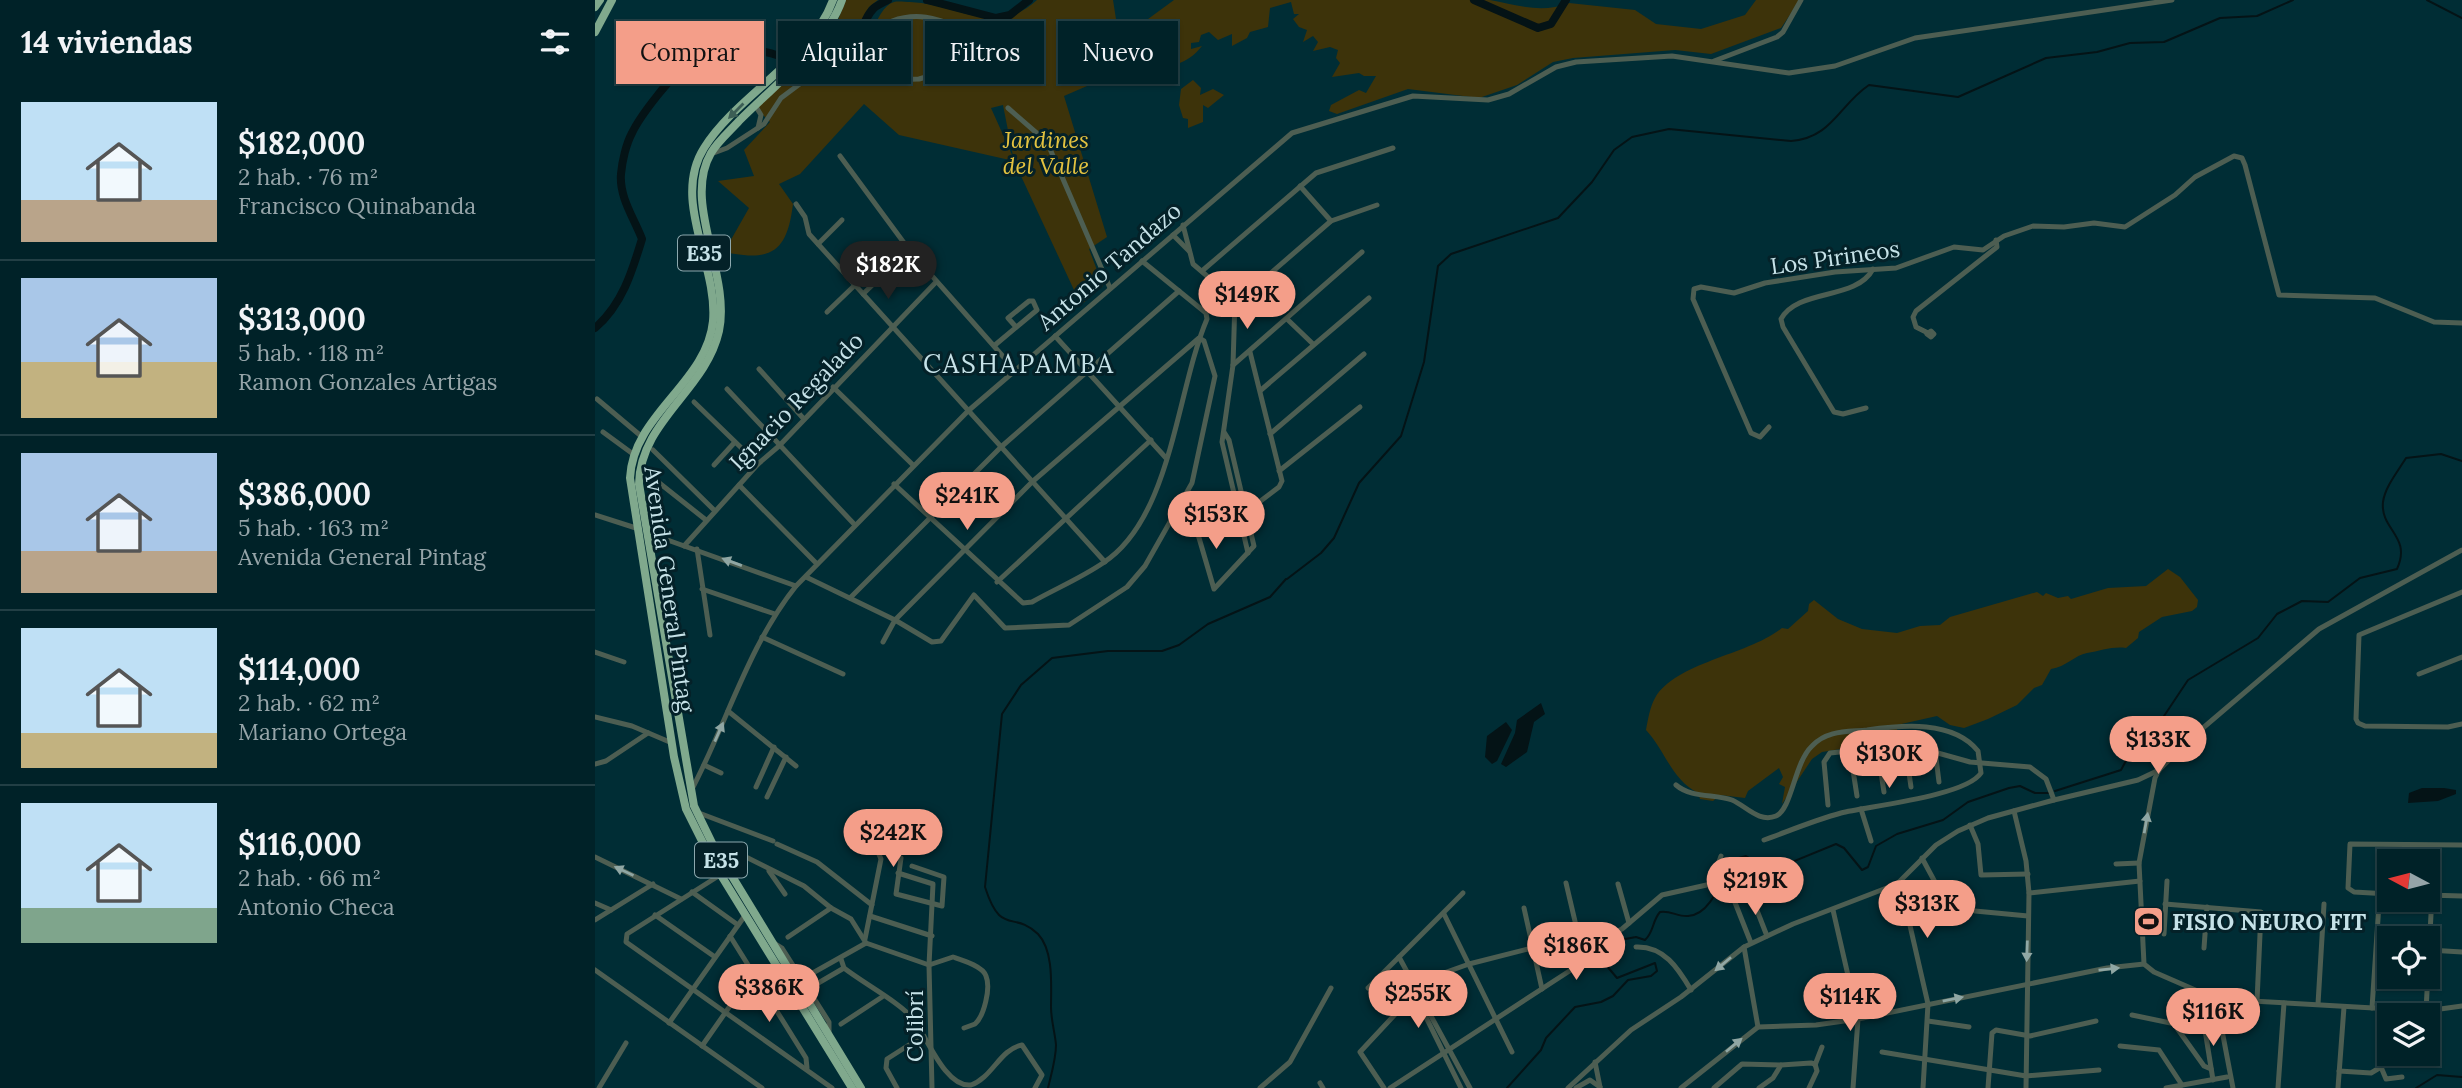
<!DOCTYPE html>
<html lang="es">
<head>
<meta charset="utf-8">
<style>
  :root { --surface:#002228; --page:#0a2a30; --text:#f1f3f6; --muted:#95a4a8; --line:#223f45; --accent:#f49e89 }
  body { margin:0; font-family:Lora,serif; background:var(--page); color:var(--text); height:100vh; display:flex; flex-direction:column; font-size:26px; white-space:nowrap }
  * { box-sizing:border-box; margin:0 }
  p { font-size:23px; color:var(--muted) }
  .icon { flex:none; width:38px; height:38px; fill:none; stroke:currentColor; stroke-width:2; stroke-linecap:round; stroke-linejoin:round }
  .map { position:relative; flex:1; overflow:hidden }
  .side { display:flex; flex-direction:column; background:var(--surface); width:595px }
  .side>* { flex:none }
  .top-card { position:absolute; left:21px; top:21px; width:665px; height:63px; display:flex; gap:14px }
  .needle { width:46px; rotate:277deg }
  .controls { position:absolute; left:1782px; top:849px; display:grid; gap:14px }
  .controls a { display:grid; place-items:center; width:63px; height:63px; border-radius:0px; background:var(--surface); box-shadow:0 2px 5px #0004,0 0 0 2px var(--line); font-size:35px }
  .price { position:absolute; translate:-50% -60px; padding:0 16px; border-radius:24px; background:var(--accent); color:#111; font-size:23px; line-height:46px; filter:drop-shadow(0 2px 4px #0008) }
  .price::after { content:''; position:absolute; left:50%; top:42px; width:21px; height:16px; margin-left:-10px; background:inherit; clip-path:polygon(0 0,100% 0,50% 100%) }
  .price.active { background:#222; color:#fff }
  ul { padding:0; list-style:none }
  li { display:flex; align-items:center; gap:21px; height:175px; padding:0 21px }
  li+li { border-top:2px solid var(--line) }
  li span { display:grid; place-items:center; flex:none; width:196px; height:140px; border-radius:0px; color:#555 }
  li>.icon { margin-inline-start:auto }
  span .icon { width:84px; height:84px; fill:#fffc; stroke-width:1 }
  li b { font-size:30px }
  h2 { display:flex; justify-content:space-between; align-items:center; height:84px; padding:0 21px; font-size:30px }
  .chip { padding:0 24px; border-radius:0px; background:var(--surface); box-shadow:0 2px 5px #0004,0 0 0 2px var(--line); font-size:24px; line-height:63px }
  .chip.active { background:var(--accent); color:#111 }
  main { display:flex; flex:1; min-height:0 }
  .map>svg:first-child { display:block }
  .green { fill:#3d330a; fill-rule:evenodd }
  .water { fill:#041316 }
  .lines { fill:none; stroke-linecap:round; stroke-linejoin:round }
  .stream { stroke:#041316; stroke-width:2 }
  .river { stroke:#041316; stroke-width:8 }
  .minor { stroke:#4d5e52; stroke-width:5 }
  .highway { stroke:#80a98d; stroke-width:8 }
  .oneway { fill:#3c5e55 }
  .oneway2 { fill:#90a7a4 }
  .labels { text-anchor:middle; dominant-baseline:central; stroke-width:6; stroke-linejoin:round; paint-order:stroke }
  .shield { fill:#042128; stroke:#8ca8ae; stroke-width:2 }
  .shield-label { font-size:21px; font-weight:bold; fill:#c6e2e8 }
  .park-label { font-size:23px; font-style:italic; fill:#e3c240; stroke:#042128 }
  .street-label { font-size:23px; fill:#c6e2e8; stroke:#042128 }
  .poi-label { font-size:23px; font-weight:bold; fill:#c6e2e8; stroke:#042128; text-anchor:start }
  .quarter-label { font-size:26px; letter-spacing:2px; fill:#c6e2e8; stroke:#042128 }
</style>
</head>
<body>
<main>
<section class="side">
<h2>14 viviendas<svg class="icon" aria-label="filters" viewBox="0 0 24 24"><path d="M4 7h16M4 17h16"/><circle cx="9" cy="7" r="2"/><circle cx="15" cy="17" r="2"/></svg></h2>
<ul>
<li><span style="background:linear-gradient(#bfe0f5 70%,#b9a48a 0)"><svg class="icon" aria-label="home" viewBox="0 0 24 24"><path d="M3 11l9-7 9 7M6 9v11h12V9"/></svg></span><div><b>$182,000</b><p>2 hab. · 76 m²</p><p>Francisco Quinabanda</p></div></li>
<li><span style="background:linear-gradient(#a9c7e8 60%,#c2b280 0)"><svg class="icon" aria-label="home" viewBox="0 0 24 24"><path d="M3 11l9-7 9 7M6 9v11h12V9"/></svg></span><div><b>$313,000</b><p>5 hab. · 118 m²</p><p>Ramon Gonzales Artigas</p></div></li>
<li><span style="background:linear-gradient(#a9c7e8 70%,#b9a48a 0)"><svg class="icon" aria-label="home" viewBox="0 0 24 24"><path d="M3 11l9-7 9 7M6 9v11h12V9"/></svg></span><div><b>$386,000</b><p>5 hab. · 163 m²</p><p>Avenida General Pintag</p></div></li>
<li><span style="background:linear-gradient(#bfe0f5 75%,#c2b280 0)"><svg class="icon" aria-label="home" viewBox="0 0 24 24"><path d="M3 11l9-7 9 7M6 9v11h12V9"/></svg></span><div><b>$114,000</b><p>2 hab. · 62 m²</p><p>Mariano Ortega</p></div></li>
<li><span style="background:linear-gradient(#bfe0f5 75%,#7fa58c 0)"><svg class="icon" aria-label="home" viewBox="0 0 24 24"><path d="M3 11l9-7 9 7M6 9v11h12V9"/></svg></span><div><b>$116,000</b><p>2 hab. · 66 m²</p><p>Antonio Checa</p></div></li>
</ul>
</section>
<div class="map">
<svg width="1867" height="1088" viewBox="0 0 1867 1088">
  <rect width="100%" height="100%" fill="#002d35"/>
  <g class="green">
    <path d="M251,0h32l-9,7 -26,49 -27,7 -7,-7 28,-34z"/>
    <path d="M442,0h76l11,70 -60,26 43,141 -18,12 14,37 -22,19 -67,-144 -115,-26 -35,-31 -64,70 -21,10 14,20c-6,48 -21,58 -69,48l25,-44 -31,-27 36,-5 -10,-26 26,-28 -14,-14 43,-43 14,10c9,-2 25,-1 33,-5 24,-12 27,-62 48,-68 4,-1 11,0 16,0 48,2 85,36 127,-2zM408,105l10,51v1l-22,-49z"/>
    <path d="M579,0h316c26,5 52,14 79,3l66,7 21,14 45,5 44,-14 11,-15h44l-19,28 -70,26 -36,-4 -102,8 -20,4 -36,23 -38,13 -71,-9 -71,25 -8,-3 2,-6 28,-15 7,3 10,-17h-12l-5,-3 -27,4 8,-14 -4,-5 2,-8 -8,-3 -17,4 5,-9 -5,-6 -10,6 4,-12 -8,-3 -6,-8 6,-5h-5l-3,-12 -21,6 -2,19 -18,5 -3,6 -15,8v-12l-14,6 -9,-8 -8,3 -2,7 -8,1v6l11,-3c-16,20 -33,21 -58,24l-11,-40z"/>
    <path d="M598,80l8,8 -1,7 13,-6 11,6 -16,13 -5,-3v17l-15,6v-9l-5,-1 -4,-13 2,-16z"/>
    <path d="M1573,569l12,8 18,23 -1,7 -5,4 -30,6 -23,15 -1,6 -12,10c-13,-2 -26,3 -39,5 -12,2 -21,14 -36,16l-9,16 -8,3 -17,17 -29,14 -24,9 -14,-3 -13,-9 -40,9v15l-75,12 -10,7 -30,45 3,-17 -6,-3 4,-7 -4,-9 -31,23 -3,7 -25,-3 -7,6 -13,-2 -2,-6c-27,-14 -33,-43 -52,-63 2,-11 4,-23 9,-32 21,-36 94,-43 127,-70l6,1 20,-18 1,-7 5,-4 24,19 24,10 35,4 23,-7 20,-1 10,-8 87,-25 6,4 3,-3 12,5 10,-2 3,3 37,-11 38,-2z"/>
    <path d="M1357,903l-3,21 -16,2 -4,-11z"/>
  </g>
  <g class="water">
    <path d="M946,703l4,11 -11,8 -7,30 -21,15 -5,-3 14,-31 2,-13z"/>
    <path d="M911,722l6,8 -15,31 -5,3 -7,-7 2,-21z"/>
    <path d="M1849,788l12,2v4l-18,7 -30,2 1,-10 13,-5z"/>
  </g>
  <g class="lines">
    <g class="stream">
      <path d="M1832,0l35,18"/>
      <path d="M692,579l34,-26 13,-15 25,-55 42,-47 23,-74 14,-96 13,-12 107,-36 34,-36 22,-32 18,-13 37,-8 122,12c41,-3 48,-36 78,-56l89,12 88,-39 51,-6 33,-9 34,-1 56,-24 37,-2 36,-16"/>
      <path d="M1460,791l66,-21 20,-37 21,-14 26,-39 70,-42 19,-24 25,-13 26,1 32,-24 37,-9c15,-33 -17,-39 -14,-67 2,-15 15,-31 23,-44l35,-4 21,7"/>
      <path d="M453,1088c3,-13 8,-29 8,-43 -1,-12 -5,-25 -5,-38 0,-21 3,-56 -13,-73 -25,-24 -37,3 -53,-47l17,-173 19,-29 31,-27 56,-7h54l17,-6 29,-21 62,-27 16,-18"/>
      <path d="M912,1088l34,-38 5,-12 29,-31 26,-5 12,-6 15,-16 23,-4 6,-5 -2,-8 -38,15 -11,-13 -2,-10 5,-13 27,-5 9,3c9,-8 7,-19 15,-28 10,-2 18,5 28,4 24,-1 34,-39 44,-56l14,-4 19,12 10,1 61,-25 8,4 18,22 6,-3 8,-21 21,-12 46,-14 25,-18 41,-14 11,-2 15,7h14"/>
      <path d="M1821,1088l21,-13 25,2"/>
    </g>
    <g class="river">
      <path d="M332,0l69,18 14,-3 19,-15"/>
      <path d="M879,0l64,28 13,-4 15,-24"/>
      <path d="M0,328c27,-23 37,-56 47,-89 -8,-21 -23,-42 -21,-65 1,-12 5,-30 11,-41 8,-17 41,-60 57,-70 14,-10 40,-13 56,-13 29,-2 64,22 88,17 27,-6 24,-43 41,-59 4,-3 10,-6 14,-8"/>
    </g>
    <g class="minor">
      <path d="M1119,61l63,-24 6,-5 18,-32"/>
      <path d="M256,80l21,-23 20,-36c25,-9 43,-3 67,6"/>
      <path d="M160,105l6,10 -3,13"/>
      <path d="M413,108l39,34 63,146"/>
      <path d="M116,154l16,-6 37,-24 17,-26 20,-15 118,-4 35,-10 67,2"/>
      <path d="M245,156l70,95 105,119"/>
      <path d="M705,186l31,35"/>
      <path d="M201,204l9,13 4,17 296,328"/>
      <path d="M588,225l10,39 42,36 -2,65 -11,77 26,111"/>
      <path d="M578,235l16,16"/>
      <path d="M223,244l24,-24"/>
      <path d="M245,267l22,-21"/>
      <path d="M607,271l114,-98 77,-25"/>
      <path d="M268,294l23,-22"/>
      <path d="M640,304l96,-83 46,-16"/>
      <path d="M232,312l28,-27"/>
      <path d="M692,319l26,25"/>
      <path d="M1336,331l3,3 -3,3 -4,-3z"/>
      <path d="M1333,333l-12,-6 -3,-10 3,-6 81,-64 -1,-7"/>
      <path d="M460,336l111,122"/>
      <path d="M400,345l42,-35 -4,-9h-4l-21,17 8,9"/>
      <path d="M638,365l129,-113"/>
      <path d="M164,369l44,49"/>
      <path d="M238,387l80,78"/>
      <path d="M132,389l127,135"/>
      <path d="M666,390l108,-92"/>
      <path d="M2,399l44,37"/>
      <path d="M99,402l64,62"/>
      <path d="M1271,408l-23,6 -9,-2 -51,-85 -2,-8c17,-31 75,-18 92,-50"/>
      <path d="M1174,427l-9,10 -9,-4 -58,-134 1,-10 7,-2 33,6 31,-10 70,-11 61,-4 58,-21 29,3 21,-14 29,-10 31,1 30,-4 31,4 50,-32 20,-18 39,-21 8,2 3,7 34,130 96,3 59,24 28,1"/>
      <path d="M8,432l30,22"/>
      <path d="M675,434l94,-80"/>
      <path d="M58,450l62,61"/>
      <path d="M119,465l21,-23"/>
      <path d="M684,471l81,-64"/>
      <path d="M53,474l58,46"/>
      <path d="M299,484l129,119 9,-1c23,-13 49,-24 71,-39 69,-45 73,-171 104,-244l-1,-6 -64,-52"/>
      <path d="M144,485l78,79"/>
      <path d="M651,512l33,-25 3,-6 -32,-129"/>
      <path d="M0,515l44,14"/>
      <path d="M602,531l17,58 40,-43 -25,-106 -5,-8"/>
      <path d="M53,533l148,53"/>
      <path d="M89,546l74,-82 21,-18 157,-164"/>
      <path d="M102,549l13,86"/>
      <path d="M211,577l89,43 37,22 9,-1 33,-46 31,33 64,-3 58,-38 18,-21 47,-83 23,-107 -11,-35 -5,-3 -167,144 -137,138 -12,22"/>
      <path d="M402,582l154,-142"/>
      <path d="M107,589l73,25"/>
      <path d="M1867,592l-103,43 -3,84 2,4 7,3 83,1 14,-3"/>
      <path d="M255,598l151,-151 178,-156"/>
      <path d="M167,637l81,37"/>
      <path d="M0,652l29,10"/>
      <path d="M1824,674l43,-17"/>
      <path d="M133,711l68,55"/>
      <path d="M0,717l37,9 40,17"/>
      <path d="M1310,745l6,42"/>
      <path d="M1282,747l7,45"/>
      <path d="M1340,750l4,32"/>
      <path d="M1255,751l7,45"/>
      <path d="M0,764l11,-3 42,-28"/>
      <path d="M109,765l17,8"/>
      <path d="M1081,785c15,13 38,9 56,15 14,6 27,23 44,16 16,-7 18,-53 36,-70 15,-16 35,-14 55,-16 35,-5 86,-10 111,21l3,22c-15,23 -111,33 -140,40 -26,7 -52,18 -77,27"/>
      <path d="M161,787l18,-40"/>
      <path d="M96,791c36,-68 57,-145 105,-205l172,-175 324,-278 121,-37 75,4 21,-6 47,-27 20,-5 96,-6 117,17 46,-7 80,-28 257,-38"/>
      <path d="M172,797l19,-40"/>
      <path d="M1233,805l-4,-43 6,-9 79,-8 61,17 60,5 16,12 8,21"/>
      <path d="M1266,809l10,32"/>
      <path d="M1419,811l12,50 3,32 -3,195"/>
      <path d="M104,813l74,28"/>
      <path d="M1375,825l8,19 3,31 47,-1"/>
      <path d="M182,844l40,18 55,43"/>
      <path d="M141,852l68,34 27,22 20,11 15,24"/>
      <path d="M0,857l86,42"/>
      <path d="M306,858l-5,36 46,12 2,-29 -32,-11"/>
      <path d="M1327,858l14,26"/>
      <path d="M1521,864l23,-1"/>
      <path d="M174,871l16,23"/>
      <path d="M303,873l35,11 -4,81 3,123"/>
      <path d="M125,875l-93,59 -1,8 206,146"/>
      <path d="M1305,882l28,122 -5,84"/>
      <path d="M971,883l16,68"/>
      <path d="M1023,884l11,39"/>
      <path d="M1154,890l18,46"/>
      <path d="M97,892l46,33"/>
      <path d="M1434,893l111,-12"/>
      <path d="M1794,894l-35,-2 -6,-4 2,-44 112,1"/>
      <path d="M1832,895l35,1"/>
      <path d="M1139,900l17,43"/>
      <path d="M0,903l16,7"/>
      <path d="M1313,904l44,-7"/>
      <path d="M1570,904l96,8 -4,89"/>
      <path d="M929,908l18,81"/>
      <path d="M1238,910l25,109 -5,69"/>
      <path d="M1380,911l53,5"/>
      <path d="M849,914l68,138"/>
      <path d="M60,915l60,42"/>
      <path d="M275,916l62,20"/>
      <path d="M0,920l58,-36"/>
      <path d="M1569,934l3,-53"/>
      <path d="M135,936l76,122 1,10"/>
      <path d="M193,937l43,-29"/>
      <path d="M270,939l16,-80 -3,-7 -8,-5"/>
      <path d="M179,943l8,5 47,74v12"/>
      <path d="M271,943l63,22 24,-8c9,3 30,9 33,19 5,12 -2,40 -11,48l-11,4"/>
      <path d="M1041,947c28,-1 42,21 55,43"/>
      <path d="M1149,947l14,80"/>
      <path d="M1609,948l3,-41"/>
      <path d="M1834,950l33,2"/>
      <path d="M804,957l71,131"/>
      <path d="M246,959l3,9c19,15 57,35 70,52 12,15 31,68 57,65 21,-7 29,-36 51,-40l20,30 -7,13"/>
      <path d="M0,970l167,118"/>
      <path d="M207,979l64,-36"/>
      <path d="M818,984l56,-20 63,-16"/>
      <path d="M773,988l95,-95"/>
      <path d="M213,989l36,-21"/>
      <path d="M821,997l45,91"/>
      <path d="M1621,999l210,12 36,-5"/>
      <path d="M1723,1004l6,-100"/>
      <path d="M1777,1008l7,-104"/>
      <path d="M1831,1011l6,-116"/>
      <path d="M1537,1015l82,17"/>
      <path d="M1333,1021l41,6"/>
      <path d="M74,1023l77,-109"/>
      <path d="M246,1024l41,-27"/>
      <path d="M1579,1024l30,42 7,3"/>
      <path d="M1610,1030l8,50"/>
      <path d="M107,1046l51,-73"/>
      <path d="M1525,1046l39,4 23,35"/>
      <path d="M1287,1052l144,24 73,-6"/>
      <path d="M1000,1062l5,25"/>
      <path d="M1220,1065l7,-18"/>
      <path d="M1744,1071l32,2 10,-6 5,12 16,-2"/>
      <path d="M725,1083l3,5"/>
      <path d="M4,1088l27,-45"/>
      <path d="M302,1088l-11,-20 1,-9 36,-23"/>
      <path d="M665,1088l30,-26 41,-74"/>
      <path d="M789,1088l-24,-36 55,-59"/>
      <path d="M795,1088l184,-120 15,-23 33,-16 40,-34 49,-11 10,-28"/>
      <path d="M973,1088l63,-58 50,-33 63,-50 49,-23 104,-40 39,-39 22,-14 30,-13 66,-18 84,-20 21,-10"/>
      <path d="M981,1088l14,-8 10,7"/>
      <path d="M1086,1088l77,-61 58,-2 42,-6 249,-51 37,-4"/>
      <path d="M1119,1088l28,-24 39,1"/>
      <path d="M1164,1088l14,-10 8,-13 30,-2 4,1 2,7 -8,17"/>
      <path d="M1393,1088l4,-55 4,-3 34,6 66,-15"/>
      <path d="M1571,1088l61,-11"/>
      <path d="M1638,1088l-17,-89 -62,-27 -10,-8 -5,-101 16,-85 4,-8 31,-31 129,-110 143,-79"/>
      <path d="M1683,1088l6,-85"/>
      <path d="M1743,1088l6,-81"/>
    </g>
    <g class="highway">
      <path d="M238,0c-21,59 -96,95 -129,148 -33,52 14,117 9,173 -6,62 -80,93 -83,157l44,279 12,52 25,50 141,229"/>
      <path d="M247,0c-15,44 -70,88 -103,121 -9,10 -21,20 -28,32 -29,50 20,121 8,178 -13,59 -79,90 -80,153l55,322 19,39 148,243"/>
      <path d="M0,7l5,-7"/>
      <path d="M0,32l17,-32"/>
    </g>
  </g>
  <defs><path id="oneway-solid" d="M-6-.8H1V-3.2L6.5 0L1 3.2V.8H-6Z" transform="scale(1.75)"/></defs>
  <use class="oneway" href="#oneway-solid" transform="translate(141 111) rotate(135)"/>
  <g class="oneway2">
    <use href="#oneway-solid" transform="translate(137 562) rotate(-160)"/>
    <use href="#oneway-solid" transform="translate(124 732) rotate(-66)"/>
    <use href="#oneway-solid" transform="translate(1551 823) rotate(-80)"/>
    <use href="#oneway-solid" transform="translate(29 871) rotate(-155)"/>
    <use href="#oneway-solid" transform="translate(1432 951) rotate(92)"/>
    <use href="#oneway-solid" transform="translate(1128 964) rotate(140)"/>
    <use href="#oneway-solid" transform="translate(1514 969) rotate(-6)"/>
    <use href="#oneway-solid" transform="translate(1358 999) rotate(-11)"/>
    <use href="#oneway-solid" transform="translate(1139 1045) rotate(-40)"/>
  </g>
  <defs>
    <symbol id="stadium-square" viewBox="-11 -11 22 22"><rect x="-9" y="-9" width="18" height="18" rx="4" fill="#f49e89" stroke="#042128"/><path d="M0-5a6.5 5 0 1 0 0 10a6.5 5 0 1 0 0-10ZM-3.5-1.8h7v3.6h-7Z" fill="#111"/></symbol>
  </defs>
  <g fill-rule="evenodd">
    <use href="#stadium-square" x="1536" y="904" width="35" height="35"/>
  </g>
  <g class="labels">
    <g class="shield">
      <rect x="83" y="235.5" width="52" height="35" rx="5"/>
      <rect x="100" y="842.5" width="52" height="35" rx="5"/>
    </g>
    <g class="shield-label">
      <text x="109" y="253">E35</text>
      <text x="126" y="860">E35</text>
    </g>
    <g class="park-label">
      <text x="451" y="139">Jardines<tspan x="451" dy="26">del Valle</tspan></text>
    </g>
    <g class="street-label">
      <text transform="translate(1240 257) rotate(-8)">Los Pirineos</text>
      <text transform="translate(514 266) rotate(-41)">Antonio Tandazo</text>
      <text transform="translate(201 401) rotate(-46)">Ignacio Regalado</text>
      <text transform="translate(75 589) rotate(82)">Avenida General Pintag</text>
      <text transform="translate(319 1026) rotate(-90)">Colibrí</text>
    </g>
    <g class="poi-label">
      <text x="1577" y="921">FISIO NEURO FIT</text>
    </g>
    <g class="quarter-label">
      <text x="424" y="363">CASHAPAMBA</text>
    </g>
  </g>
</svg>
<div class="controls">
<a><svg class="needle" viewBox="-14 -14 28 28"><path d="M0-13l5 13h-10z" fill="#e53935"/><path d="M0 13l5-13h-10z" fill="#95a4a8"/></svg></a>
<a><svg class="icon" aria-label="locate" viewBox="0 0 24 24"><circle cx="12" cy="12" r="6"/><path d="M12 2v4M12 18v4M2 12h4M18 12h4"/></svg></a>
<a><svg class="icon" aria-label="layers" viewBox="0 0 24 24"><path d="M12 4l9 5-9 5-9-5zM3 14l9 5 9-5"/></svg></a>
</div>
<b class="price active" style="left:293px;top:301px">$182K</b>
<b class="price" style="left:652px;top:331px">$149K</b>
<b class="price" style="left:372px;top:532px">$241K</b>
<b class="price" style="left:621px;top:551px">$153K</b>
<b class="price" style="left:1563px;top:776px">$133K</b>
<b class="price" style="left:1294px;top:790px">$130K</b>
<b class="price" style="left:298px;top:869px">$242K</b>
<b class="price" style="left:1160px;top:917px">$219K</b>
<b class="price" style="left:1332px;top:940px">$313K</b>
<b class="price" style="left:981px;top:982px">$186K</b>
<b class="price" style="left:174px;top:1024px">$386K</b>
<b class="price" style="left:823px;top:1030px">$255K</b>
<b class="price" style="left:1255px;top:1033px">$114K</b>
<b class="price" style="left:1618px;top:1048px">$116K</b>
<div class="top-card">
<a class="chip active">Comprar</a>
<a class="chip">Alquilar</a>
<a class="chip">Filtros</a>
<a class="chip">Nuevo</a>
</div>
</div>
</main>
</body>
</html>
